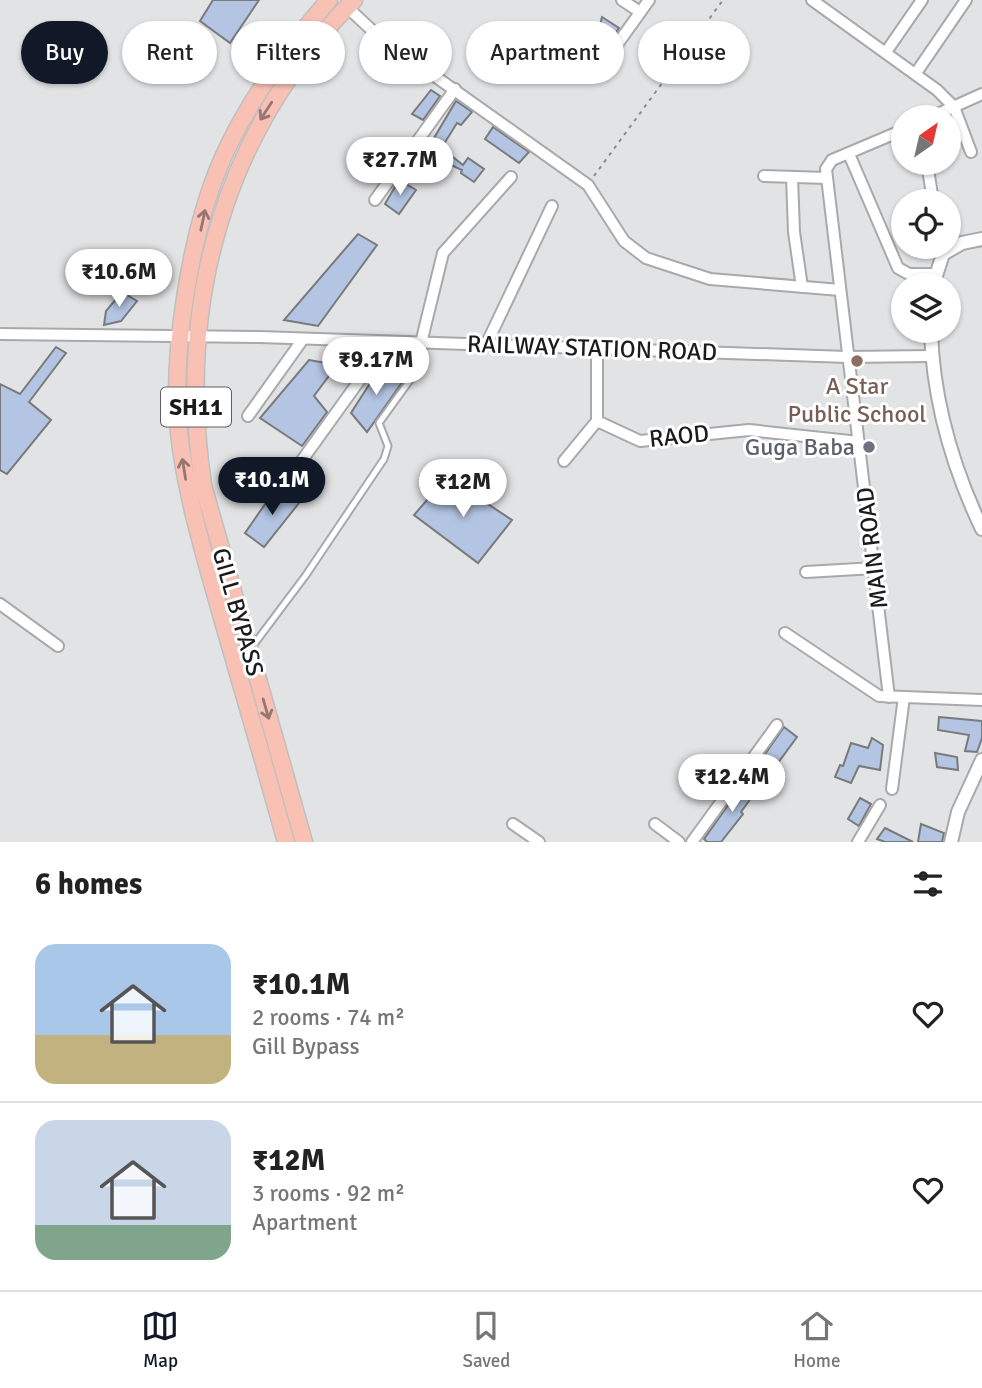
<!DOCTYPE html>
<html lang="en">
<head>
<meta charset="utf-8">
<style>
  :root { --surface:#fff; --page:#f2f2f2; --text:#222; --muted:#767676; --line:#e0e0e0; --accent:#111827 }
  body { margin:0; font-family:Signika,sans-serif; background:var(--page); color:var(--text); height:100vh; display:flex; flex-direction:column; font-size:26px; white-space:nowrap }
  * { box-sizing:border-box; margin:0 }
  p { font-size:23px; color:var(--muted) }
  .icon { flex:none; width:38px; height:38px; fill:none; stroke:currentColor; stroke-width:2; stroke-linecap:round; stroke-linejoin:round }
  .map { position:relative; height:842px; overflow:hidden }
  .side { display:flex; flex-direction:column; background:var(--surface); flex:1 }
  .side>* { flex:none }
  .top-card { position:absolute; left:21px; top:21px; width:942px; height:63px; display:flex; gap:14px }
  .needle { width:46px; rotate:34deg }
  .controls { position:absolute; left:891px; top:105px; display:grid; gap:14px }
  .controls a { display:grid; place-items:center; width:70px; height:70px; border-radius:50%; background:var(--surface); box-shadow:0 2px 5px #0004; font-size:35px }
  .price { position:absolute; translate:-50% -60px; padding:0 16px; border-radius:24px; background:#fff; color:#222; font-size:23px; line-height:46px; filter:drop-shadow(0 2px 4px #0008) }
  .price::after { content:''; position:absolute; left:50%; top:42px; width:21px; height:16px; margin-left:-10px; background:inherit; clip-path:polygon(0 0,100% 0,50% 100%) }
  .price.on { background:var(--accent); color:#fff }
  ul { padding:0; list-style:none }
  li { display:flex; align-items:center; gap:21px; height:175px; padding:0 35px }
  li+li { border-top:2px solid var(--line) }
  li span { display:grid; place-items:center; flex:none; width:196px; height:140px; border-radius:21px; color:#555 }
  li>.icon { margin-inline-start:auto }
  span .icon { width:84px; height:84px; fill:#fffc; stroke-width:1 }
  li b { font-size:30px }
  h2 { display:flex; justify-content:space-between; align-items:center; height:84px; padding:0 35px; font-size:30px }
  .chip { padding:0 24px; border-radius:32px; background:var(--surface); box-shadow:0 2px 5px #0004; font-size:24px; line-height:63px }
  .chip.on { background:var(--accent); color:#fff }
  .menu { display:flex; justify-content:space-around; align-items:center; height:98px; border-top:2px solid var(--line); background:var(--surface); font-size:19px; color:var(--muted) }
  .menu a { display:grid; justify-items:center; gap:4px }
  .menu .on { color:var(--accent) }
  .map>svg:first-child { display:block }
  .building { fill:#b4c5e3; stroke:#797a7c; stroke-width:2 }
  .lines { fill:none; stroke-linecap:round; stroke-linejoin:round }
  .service-casing { stroke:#a8a9ab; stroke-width:9 }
  .minor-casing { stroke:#a8a9ab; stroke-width:14 }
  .tertiary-casing { stroke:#a8a9ab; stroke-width:16 }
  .primary-casing { stroke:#bfbfbf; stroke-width:19 }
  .path { stroke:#8c8c8e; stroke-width:2; stroke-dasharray:3.5 5; stroke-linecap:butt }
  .service { stroke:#fff; stroke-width:5 }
  .minor { stroke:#fff; stroke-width:10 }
  .tertiary { stroke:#fff; stroke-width:12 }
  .primary { stroke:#f8c1b4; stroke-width:16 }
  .oneway { stroke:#957670 }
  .education-dot { fill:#8d6e63; stroke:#fff; stroke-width:2.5 }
  .worship-dot { fill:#6b7280; stroke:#fff; stroke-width:2.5 }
  .labels { text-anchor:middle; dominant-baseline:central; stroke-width:6; stroke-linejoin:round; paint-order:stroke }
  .shield { fill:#fff; stroke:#5f5f60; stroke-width:2 }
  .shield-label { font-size:23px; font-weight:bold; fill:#1b1b1c }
  .street-label { font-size:24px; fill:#1b1b1c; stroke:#fff }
  .education-label { font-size:24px; fill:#785e54; stroke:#fff }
  .worship-label { font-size:24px; fill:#5b616d; stroke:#fff; text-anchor:end }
</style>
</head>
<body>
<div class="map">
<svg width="982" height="842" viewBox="0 0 982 842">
  <rect width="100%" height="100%" fill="#e2e3e5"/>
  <g class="building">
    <path d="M213,0h46l-29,43 -30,-22z"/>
    <path d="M602,17l17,11 -10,14 -11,-9z"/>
    <path d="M582,25l19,15 -8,13 -21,-13z"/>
    <path d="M431,90l9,6 -17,24 -11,-6z"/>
    <path d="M456,101l16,11 -11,13 -4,-2 -13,21 -10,-6z"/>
    <path d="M493,127l36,25 -10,11 -34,-24z"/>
    <path d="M444,150l19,15 5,-7 16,11 -10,13 -13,-9 1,-3 -22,-10z"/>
    <path d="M399,180l17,10 -17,24 -14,-10z"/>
    <path d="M358,234l19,11 -59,81 -34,-6z"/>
    <path d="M122,292l15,9 -16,20 -17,4 2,-14z"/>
    <path d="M56,347l10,6 -37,49 22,18 -44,54 -7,-4v-86l20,10z"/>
    <path d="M309,360l28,5 -23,31 13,16 -25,34 -42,-28z"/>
    <path d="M383,363l20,18 -36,51 -16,-19z"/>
    <path d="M447,477l65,43 -34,43 -64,-48z"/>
    <path d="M277,487l22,16 -35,44 -19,-14z"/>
    <path d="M939,717l43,4v17l-5,14 -12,-1 4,-16 -31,-5z"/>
    <path d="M784,727l13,10 -22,30 -12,-10z"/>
    <path d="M872,738l11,7 -3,25 -21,-4 -8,17 -16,-6 5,-12 3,1 8,-23 17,5z"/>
    <path d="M935,753l22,4 1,13 -21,-3z"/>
    <path d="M747,780l12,7 -18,25 2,2 -22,28h-14l-3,-3 25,-35 3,2z"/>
    <path d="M860,798l11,6 -12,22 -11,-7z"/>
    <path d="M921,824l23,9 -2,9h-24z"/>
    <path d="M885,828l28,14h-28l-8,-3z"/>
  </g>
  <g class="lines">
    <defs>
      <path id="service" d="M252,647l54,-72 78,-116 4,-13 -9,-23 34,-47 1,-33"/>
      <g id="minor">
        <path d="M622,0l18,12"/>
        <path d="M812,0l125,90 17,17 17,45"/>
        <path d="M347,7l30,28 211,150 36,56 22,17 64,21 130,11"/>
        <path d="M886,52l36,-52"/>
        <path d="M611,53l38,-53"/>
        <path d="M916,73l50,-73"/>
        <path d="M931,117l51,-23"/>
        <path d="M849,154l49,114 11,6h25"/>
        <path d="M927,163l6,38"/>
        <path d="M764,176l63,2"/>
        <path d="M792,177l2,55 8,55"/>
        <path d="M375,200l80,-111"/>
        <path d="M0,334l260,3 587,20 85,-1"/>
        <path d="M421,343l22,-90 68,-76"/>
        <path d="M486,345l66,-139"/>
        <path d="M597,348v73"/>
        <path d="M248,416l55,-77"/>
        <path d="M564,461l33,-40 43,20 109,-11 110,12"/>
        <path d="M290,477l97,-135"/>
        <path d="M806,572l69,-4"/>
        <path d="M0,604l58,42"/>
        <path d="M785,633l94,63 103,4"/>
        <path d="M889,697l-63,-528 6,-9 71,-30"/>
        <path d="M892,789l12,-92"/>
        <path d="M513,824l26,18"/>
        <path d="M655,824l24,18"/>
        <path d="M692,842l85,-117"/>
        <path d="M858,842l22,-37"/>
      </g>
      <g id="tertiary">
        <path d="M933,285l10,-31 19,-11 20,-4"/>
        <path d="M931,331c2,68 22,137 51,198"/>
        <path d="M951,842l7,-30 24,-52"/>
      </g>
      <g id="primary">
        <path d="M286,842c-21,-75 -42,-149 -64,-224 -17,-61 -36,-122 -43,-185 -8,-79 11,-198 42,-271 25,-58 66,-114 108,-162"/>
        <path d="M304,842l-101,-357c-27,-181 20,-354 151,-485"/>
      </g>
    </defs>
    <use href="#service" class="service-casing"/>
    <use href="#minor" class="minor-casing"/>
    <use href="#tertiary" class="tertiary-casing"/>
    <use href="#primary" class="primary-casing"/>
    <path class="path" d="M594,176l129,-176"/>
    <use href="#service" class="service"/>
    <use href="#minor" class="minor"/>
    <use href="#tertiary" class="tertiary"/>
    <use href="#primary" class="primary"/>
  </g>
  <defs><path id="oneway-shaft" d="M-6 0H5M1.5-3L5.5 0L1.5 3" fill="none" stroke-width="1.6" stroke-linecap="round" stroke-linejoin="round" transform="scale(1.75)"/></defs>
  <g class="oneway">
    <use href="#oneway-shaft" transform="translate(266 111) rotate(123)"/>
    <use href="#oneway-shaft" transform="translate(203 220) rotate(-78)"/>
    <use href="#oneway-shaft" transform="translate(184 469) rotate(-99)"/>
    <use href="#oneway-shaft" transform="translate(266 709) rotate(74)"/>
  </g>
  <circle class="education-dot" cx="857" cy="361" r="7"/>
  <circle class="worship-dot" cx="869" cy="447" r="7"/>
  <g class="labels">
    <rect class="shield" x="161" y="387.5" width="70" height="39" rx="5"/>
    <g class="shield-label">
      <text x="196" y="407">SH11</text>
    </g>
    <g class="street-label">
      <text transform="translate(592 348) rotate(2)">RAILWAY STATION ROAD</text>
      <text transform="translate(679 436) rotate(-6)">RAOD</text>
      <text transform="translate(872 548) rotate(-97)">MAIN ROAD</text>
      <text transform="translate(238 612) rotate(74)">GILL BYPASS</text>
    </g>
    <g class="education-label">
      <text x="857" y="386">A Star<tspan x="857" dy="28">Public School</tspan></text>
    </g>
    <g class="worship-label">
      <text x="855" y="447">Guga Baba</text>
    </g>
  </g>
</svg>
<div class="controls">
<a><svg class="needle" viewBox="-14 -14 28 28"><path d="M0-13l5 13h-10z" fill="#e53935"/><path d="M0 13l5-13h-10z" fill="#767676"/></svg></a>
<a><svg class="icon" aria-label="locate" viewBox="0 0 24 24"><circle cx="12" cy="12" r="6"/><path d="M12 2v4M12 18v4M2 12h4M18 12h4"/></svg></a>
<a><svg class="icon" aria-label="layers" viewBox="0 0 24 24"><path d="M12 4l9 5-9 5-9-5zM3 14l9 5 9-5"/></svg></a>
</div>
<b class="price" style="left:400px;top:197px">₹27.7M</b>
<b class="price" style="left:119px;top:309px">₹10.6M</b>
<b class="price" style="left:376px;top:397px">₹9.17M</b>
<b class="price on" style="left:272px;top:517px">₹10.1M</b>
<b class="price" style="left:463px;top:519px">₹12M</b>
<b class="price" style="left:732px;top:814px">₹12.4M</b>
<div class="top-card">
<a class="chip on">Buy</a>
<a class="chip">Rent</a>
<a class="chip">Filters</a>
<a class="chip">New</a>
<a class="chip">Apartment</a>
<a class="chip">House</a>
</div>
</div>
<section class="side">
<h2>6 homes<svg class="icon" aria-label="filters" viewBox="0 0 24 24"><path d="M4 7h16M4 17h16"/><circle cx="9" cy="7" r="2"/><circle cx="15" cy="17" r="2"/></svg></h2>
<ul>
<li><span style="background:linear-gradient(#a9c7e8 65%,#c2b280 0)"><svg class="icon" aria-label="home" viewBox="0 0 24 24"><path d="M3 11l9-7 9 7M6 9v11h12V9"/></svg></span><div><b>₹10.1M</b><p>2 rooms · 74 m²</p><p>Gill Bypass</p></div><svg class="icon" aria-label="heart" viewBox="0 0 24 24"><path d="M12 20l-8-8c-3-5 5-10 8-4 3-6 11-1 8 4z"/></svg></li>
<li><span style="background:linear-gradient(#c9d6e8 75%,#7fa58c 0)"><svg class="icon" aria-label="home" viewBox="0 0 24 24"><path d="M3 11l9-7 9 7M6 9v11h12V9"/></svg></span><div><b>₹12M</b><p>3 rooms · 92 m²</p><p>Apartment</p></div><svg class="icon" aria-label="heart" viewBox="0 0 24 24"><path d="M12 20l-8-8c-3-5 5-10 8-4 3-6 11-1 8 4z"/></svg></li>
</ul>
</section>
<nav class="menu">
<a class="on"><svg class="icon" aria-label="map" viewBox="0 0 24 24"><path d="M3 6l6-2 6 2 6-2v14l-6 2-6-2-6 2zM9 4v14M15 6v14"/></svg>Map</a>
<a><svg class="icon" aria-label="saved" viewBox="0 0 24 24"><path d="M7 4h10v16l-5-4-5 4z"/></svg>Saved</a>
<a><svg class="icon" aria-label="home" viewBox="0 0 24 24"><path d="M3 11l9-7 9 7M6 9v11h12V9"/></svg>Home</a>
</nav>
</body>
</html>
